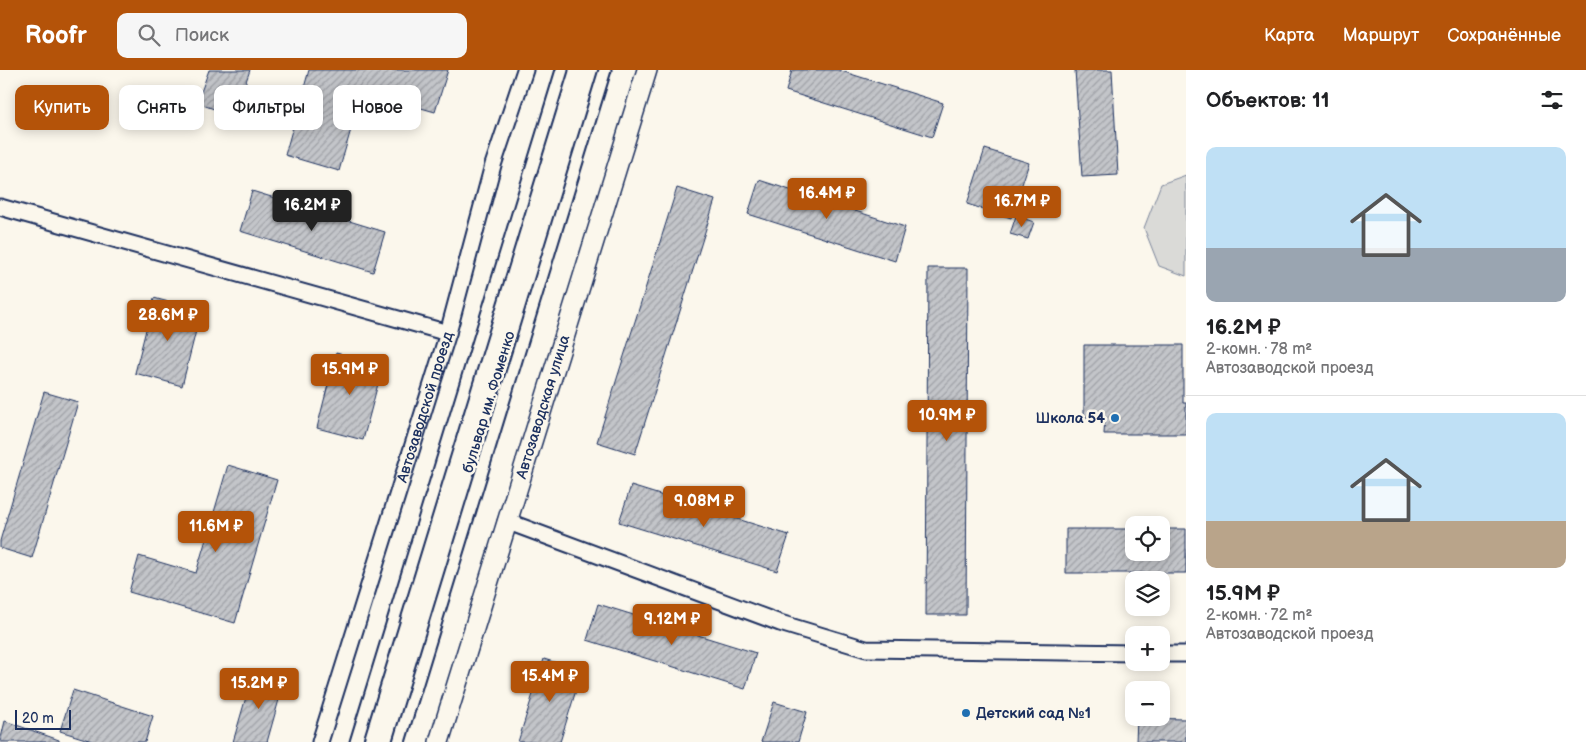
<!DOCTYPE html>
<html lang="ru">
<head>
<meta charset="utf-8">
<style>
  :root { --surface:#fff; --page:#f6f6f6; --text:#202124; --muted:#757577; --line:#e0e0e0; --accent:#b45309 }
  body { margin:0; font-family:"Balsamiq Sans",sans-serif; background:var(--page); color:var(--text); height:100vh; display:flex; flex-direction:column; font-size:19px; white-space:nowrap }
  * { box-sizing:border-box; margin:0 }
  p { font-size:16px; color:var(--muted) }
  .icon { flex:none; width:28px; height:28px; fill:none; stroke:currentColor; stroke-width:2; stroke-linecap:round; stroke-linejoin:round }
  .map { position:relative; flex:1; overflow:hidden }
  .drawer { display:flex; flex-direction:column; background:var(--surface); width:400px }
  .drawer>* { flex:none }
  .hud { position:absolute; left:15px; top:15px; width:475px; height:45px; display:flex; gap:10px }
  .controls { position:absolute; left:1125px; top:446px; display:grid; gap:10px }
  .controls a { display:grid; place-items:center; width:45px; height:45px; border-radius:10px; background:var(--surface); box-shadow:0 2px 12px #0003; font-size:25px }
  .scale { position:absolute; left:15px; bottom:12px; width:56px; box-sizing:border-box; padding-left:5px; border:2px solid #1b2f5e; border-top:0; font-size:14px; line-height:18px; white-space:nowrap; color:#1b2f5e; -webkit-text-stroke:4px #fbf7ec; paint-order:stroke }
  .price { position:absolute; translate:-50% -42px; padding:0 11px; border-radius:5px; background:var(--accent); color:#fff; font-size:16px; line-height:32px; filter:drop-shadow(0 1px 2px #0008) }
  .price::after { content:''; position:absolute; left:50%; top:30px; width:15px; height:11px; margin-left:-8px; background:inherit; clip-path:polygon(0 0,100% 0,50% 100%) }
  .price.on { background:#222; color:#fff }
  ul { padding:0; list-style:none }
  li { display:grid; align-content:center; gap:10px; height:265px; padding:0 20px }
  li+li { border-top:1px solid var(--line) }
  li span { display:grid; place-items:center; height:155px; border-radius:10px; color:#555 }
  li>.icon { margin-inline-start:auto }
  span .icon { width:90px; height:90px; fill:#fffc; stroke-width:1 }
  li b { font-size:21px }
  h2 { display:flex; justify-content:space-between; align-items:center; height:60px; padding:0 20px; font-size:21px }
  .pill { padding:0 18px; border-radius:10px; background:var(--surface); box-shadow:0 2px 12px #0003; font-size:18px; line-height:45px }
  .pill.on { background:var(--accent); color:#fff }
  header { display:flex; align-items:center; gap:30px; box-sizing:border-box; height:70px; padding:0 25px; background:var(--accent); color:#fff }
  header strong { font-size:24px }
  nav { display:flex; gap:28px; margin-inline-start:auto; font-size:18px }
  .search { width:350px; height:45px; background:var(--page); display:flex; align-items:center; gap:12px; box-sizing:border-box; padding:0 18px; border-radius:10px; color:var(--muted); font-size:19px }
  main { display:flex; flex:1; min-height:0 }
  .map>svg:first-child { display:block }
  .pitch { fill:#dadad7; stroke:#7a849a }
  .building { fill:url(#building-hatch); stroke:#1b2f5e }
  .lines { fill:none; stroke-linecap:round; stroke-linejoin:round }
  .pedestrian-casing { stroke:#1b2f5e; stroke-width:15 }
  .minor-casing { stroke:#1b2f5e; stroke-width:19 }
  .tertiary-casing { stroke:#1b2f5e; stroke-width:22 }
  .pedestrian { stroke:#fbf7ec; stroke-width:11 }
  .minor { stroke:#fbf7ec; stroke-width:15 }
  .tertiary { stroke:#fbf7ec; stroke-width:19 }
  .poi-dot { fill:#1f6fb2; stroke:#fbf7ec; stroke-width:2 }
  .labels { text-anchor:middle; dominant-baseline:central; stroke-width:5; stroke-linejoin:round; paint-order:stroke }
  .street-label { font-size:15px; fill:#1b2f5e; stroke:#fbf7ec }
  .poi-label { font-size:15px; font-weight:bold; fill:#1b2f5e; stroke:#fbf7ec; text-anchor:end }
</style>
</head>
<body>
<header>
<strong>Roofr</strong>
<div class="search"><svg class="icon" aria-label="search" viewBox="0 0 24 24"><circle cx="10" cy="10" r="6"/><path d="M15 15l6 6"/></svg>Поиск</div>
<nav><a>Карта</a><a>Маршрут</a><a>Сохранённые</a></nav>
</header>
<main>
<div class="map">
<svg width="1186" height="672" viewBox="0 0 1186 672">
  <defs>
    <pattern id="building-hatch" width="6" height="6" patternUnits="userSpaceOnUse" patternTransform="scale(1.25)"><rect width="6" height="6" fill="#c3c5c9"/><path d="M-1 1l2-2M0 6l6-6M5 7l2-2" fill="none" stroke="#9ea0a6"/></pattern>
  </defs>
  <rect width="100%" height="100%" fill="#fbf7ec"/>
  <filter id="ink" filterUnits="userSpaceOnUse"><feTurbulence type="fractalNoise" baseFrequency=".02" numOctaves="2"/><feDisplacementMap in="SourceGraphic" scale="10" xChannelSelector="R" yChannelSelector="G"/><feConvolveMatrix kernelMatrix="1 2 1 2 8 2 1 2 1" color-interpolation-filters="sRGB"/></filter>
  <g filter="url(#ink)">
    <path class="pitch" d="M1186,105v101l-27,-10 -15,-38 17,-44z"/>
    <g class="building">
      <path d="M209,0h41l-16,46 -37,-13z"/>
      <path d="M309,0h139l-13,42 -73,-21 -23,80 -54,-16z"/>
      <path d="M792,0h46l105,33 -11,34 -146,-46z"/>
      <path d="M1075,0h37l6,105 -36,2z"/>
      <path d="M985,79l44,14 -18,55 -44,-14z"/>
      <path d="M759,110l146,47 -10,34 -147,-47z"/>
      <path d="M677,118l38,12 -80,254 -38,-12z"/>
      <path d="M252,121l133,41 -12,40 -133,-41z"/>
      <path d="M1016,146l18,6 -6,17 -18,-5z"/>
      <path d="M928,198h40l-2,347h-40z"/>
      <path d="M154,228l47,13 -19,75 -47,-13z"/>
      <path d="M1084,275h99v58h3v31h-82l1,-17h-21z"/>
      <path d="M336,283l47,12 -20,75 -46,-12z"/>
      <path d="M44,322l34,10 -46,156 -32,-10v-7z"/>
      <path d="M228,395l49,15 -42,143 -106,-31 10,-36 57,17z"/>
      <path d="M631,416l158,49 -12,36 -158,-49z"/>
      <path d="M1066,459h68v23h27v-23h25v44h-120z"/>
      <path d="M598,534l158,49 -11,36 -158,-49z"/>
      <path d="M544,589l38,12 -22,71h-42z"/>
      <path d="M253,603l31,9 -17,60h-34z"/>
      <path d="M73,620l80,26 -8,26h-50l-35,-11z"/>
      <path d="M774,632l33,10 -9,30h-37z"/>
      <path d="M1137,648l49,1v23h-50z"/>
      <path d="M5,651l54,19v2h-59z"/>
    </g>
    <g class="lines">
      <defs>
        <g id="pedestrian">
          <path d="M356,672l206,-672"/>
          <path d="M399,672l206,-672"/>
        </g>
        <g id="minor">
          <path d="M0,137l448,126"/>
          <path d="M506,451l274,102 86,26 268,4"/>
          <path d="M1161,584h25"/>
          <path id="s1" d="M320,672l128,-409 45,-168 32,-95"/>
        </g>
        <g id="tertiary">
          <path id="s2" d="M439,672l208,-672"/>
        </g>
      </defs>
      <use href="#pedestrian" class="pedestrian-casing"/>
      <use href="#minor" class="minor-casing"/>
      <use href="#tertiary" class="tertiary-casing"/>
      <use href="#pedestrian" class="pedestrian"/>
      <use href="#minor" class="minor"/>
      <use href="#tertiary" class="tertiary"/>
    </g>
  </g>
  <g class="poi-dot">
    <circle cx="1115" cy="348" r="5"/>
    <circle cx="966" cy="643" r="5"/>
  </g>
  <g class="labels">
    <g class="street-label">
      <text transform="translate(489 332) rotate(-73)">бульвар им. Фоменко</text>
      <text stroke="none"><textPath href="#s2" startOffset="351">Автозаводская улица</textPath></text>
      <text stroke="none"><textPath href="#s1" startOffset="351">Автозаводской проезд</textPath></text>
    </g>
    <g class="poi-label">
      <text x="1105" y="348">Школа 54</text>
      <text x="976" y="643" text-anchor="start">Детский сад №1</text>
    </g>
  </g>
</svg>
<div class="controls">
<a><svg class="icon" aria-label="locate" viewBox="0 0 24 24"><circle cx="12" cy="12" r="6"/><path d="M12 2v4M12 18v4M2 12h4M18 12h4"/></svg></a>
<a><svg class="icon" aria-label="layers" viewBox="0 0 24 24"><path d="M12 4l9 5-9 5-9-5zM3 14l9 5 9-5"/></svg></a>
<a>+</a>
<a>−</a>
</div>
<div class="scale">20 m</div>
<b class="price" style="left:827px;top:150px">16.4M ₽</b>
<b class="price" style="left:1022px;top:158px">16.7M ₽</b>
<b class="price on" style="left:312px;top:162px">16.2M ₽</b>
<b class="price" style="left:168px;top:272px">28.6M ₽</b>
<b class="price" style="left:350px;top:326px">15.9M ₽</b>
<b class="price" style="left:947px;top:372px">10.9M ₽</b>
<b class="price" style="left:704px;top:458px">9.08M ₽</b>
<b class="price" style="left:216px;top:483px">11.6M ₽</b>
<b class="price" style="left:672px;top:576px">9.12M ₽</b>
<b class="price" style="left:550px;top:633px">15.4M ₽</b>
<b class="price" style="left:259px;top:640px">15.2M ₽</b>
<div class="hud">
<a class="pill on">Купить</a>
<a class="pill">Снять</a>
<a class="pill">Фильтры</a>
<a class="pill">Новое</a>
</div>
</div>
<section class="drawer">
<h2>Объектов: 11<svg class="icon" aria-label="filters" viewBox="0 0 24 24"><path d="M4 7h16M4 17h16"/><circle cx="9" cy="7" r="2"/><circle cx="15" cy="17" r="2"/></svg></h2>
<ul>
<li><span style="background:linear-gradient(#bfe0f5 65%,#9aa5b1 0)"><svg class="icon" aria-label="home" viewBox="0 0 24 24"><path d="M3 11l9-7 9 7M6 9v11h12V9"/></svg></span><div><b>16.2M ₽</b><p>2-комн. · 78 m²</p><p>Автозаводской проезд</p></div></li>
<li><span style="background:linear-gradient(#bfe0f5 70%,#b9a48a 0)"><svg class="icon" aria-label="home" viewBox="0 0 24 24"><path d="M3 11l9-7 9 7M6 9v11h12V9"/></svg></span><div><b>15.9M ₽</b><p>2-комн. · 72 m²</p><p>Автозаводской проезд</p></div></li>
</ul>
</section>
</main>
</body>
</html>
